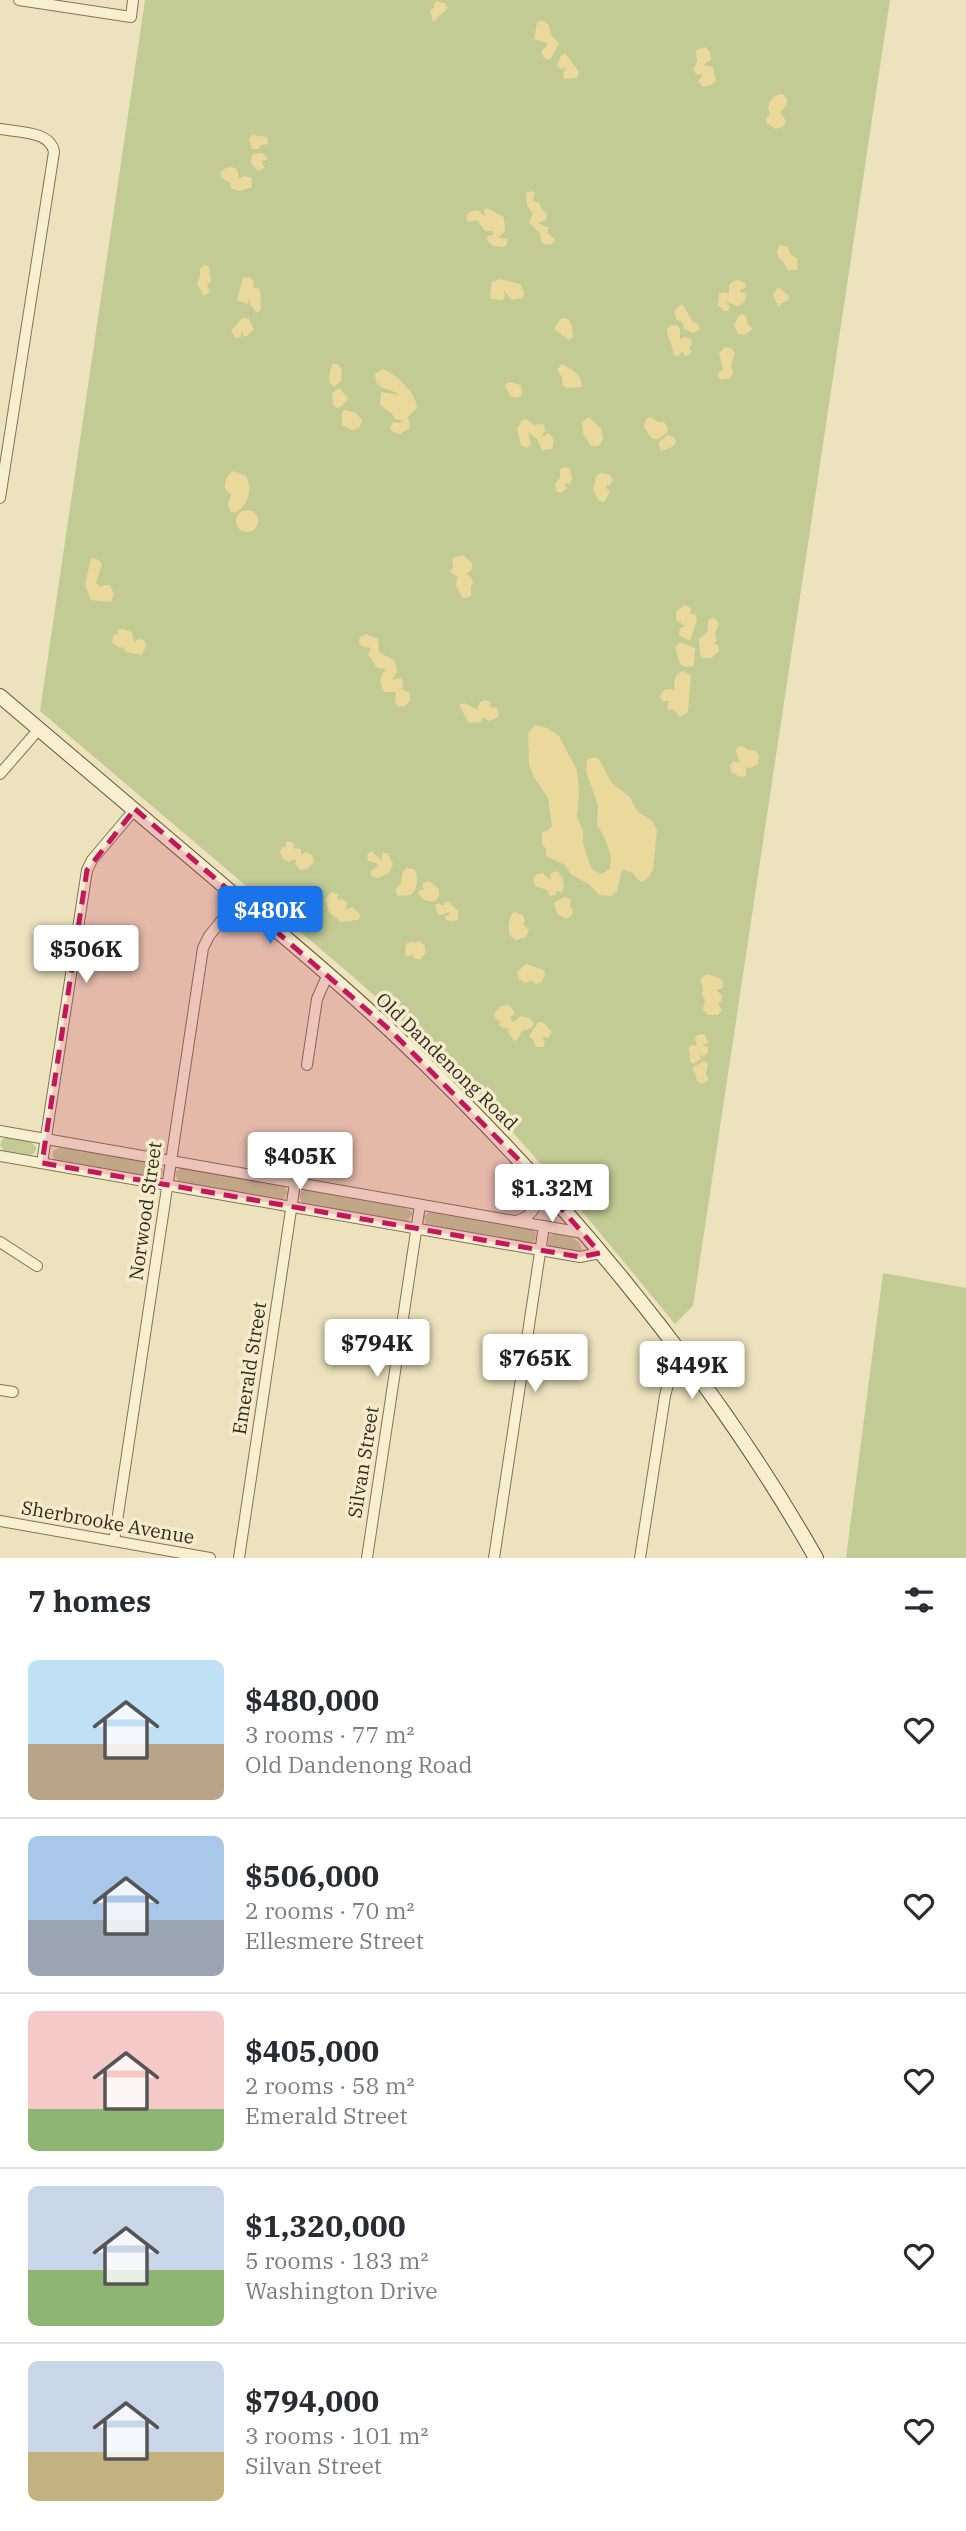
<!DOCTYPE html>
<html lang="en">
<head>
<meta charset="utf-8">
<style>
  :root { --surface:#fff; --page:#f7f7f7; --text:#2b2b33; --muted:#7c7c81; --line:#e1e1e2; --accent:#1a73e8 }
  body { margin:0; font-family:"IBM Plex Serif",serif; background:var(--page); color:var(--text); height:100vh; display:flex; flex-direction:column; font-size:26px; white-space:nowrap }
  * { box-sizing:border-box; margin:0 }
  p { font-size:23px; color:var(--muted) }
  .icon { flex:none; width:38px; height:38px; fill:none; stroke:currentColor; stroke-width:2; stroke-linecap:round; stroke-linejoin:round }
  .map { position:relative; height:1558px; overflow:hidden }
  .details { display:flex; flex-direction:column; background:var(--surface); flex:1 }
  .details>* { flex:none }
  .price { position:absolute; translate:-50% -60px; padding:0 16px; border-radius:7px; background:#fff; color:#222; font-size:23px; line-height:46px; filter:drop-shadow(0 2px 4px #0008) }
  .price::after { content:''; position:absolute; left:50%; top:42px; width:21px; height:16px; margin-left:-10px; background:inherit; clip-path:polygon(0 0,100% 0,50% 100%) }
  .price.current { background:var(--accent); color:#fff }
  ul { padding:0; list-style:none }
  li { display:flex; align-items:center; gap:21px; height:175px; padding:0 28px }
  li+li { border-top:2px solid var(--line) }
  li span { display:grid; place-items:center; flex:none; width:196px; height:140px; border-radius:10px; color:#555 }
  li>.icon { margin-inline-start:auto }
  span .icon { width:84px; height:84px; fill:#fffc; stroke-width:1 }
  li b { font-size:30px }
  h2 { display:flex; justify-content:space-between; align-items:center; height:84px; padding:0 28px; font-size:30px }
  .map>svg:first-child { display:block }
  .green { fill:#c1cb93 }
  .sand { fill:#ead99b }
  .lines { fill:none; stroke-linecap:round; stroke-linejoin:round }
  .street-casing { stroke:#857257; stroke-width:12 }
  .secondary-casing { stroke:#67533a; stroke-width:16 }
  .street { stroke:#f8efd1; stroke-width:10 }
  .secondary { stroke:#f8efd1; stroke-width:14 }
  .marked { fill:#c2185b; fill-opacity:0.2; stroke:#c2185b; stroke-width:5; stroke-dasharray:14 9; stroke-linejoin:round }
  .labels { text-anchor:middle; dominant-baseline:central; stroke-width:7; stroke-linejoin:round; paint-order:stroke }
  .street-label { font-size:19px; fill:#35291c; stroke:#f5ecce }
</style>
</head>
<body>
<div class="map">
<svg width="966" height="1558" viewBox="0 0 966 1558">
  <rect width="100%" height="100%" fill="#ede2be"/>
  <g class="green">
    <path d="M145,0h745l-197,1306 -18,18 -99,-120 -109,-124 -110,-100 -317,-269z"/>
    <path d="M6,1137l24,4 6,6 -1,5 -5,4 -26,-5 -4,-6 2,-5z"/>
    <path d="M61,1147l100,17 2,9 -3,5h-5l-99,-17 -3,-4v-6z"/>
    <path d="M182,1168l102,18 4,7 -6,7 -104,-18 -3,-10z"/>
    <path d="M307,1189l100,18 6,7 -6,8 -105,-18 -3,-10z"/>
    <path d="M430,1211l102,18 4,4 1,5 -7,6 -104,-19 -2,-9z"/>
    <path d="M556,1233c12,2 25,6 26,18l-31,-4 -3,-3 1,-8z"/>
    <path d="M883,1273l83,15v270h-120z"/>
  </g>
  <g class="sand">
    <path d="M437,1l8,2 3,5 -15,14 -3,-12 4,-2v-5z"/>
    <path d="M543,21l6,4 2,9 8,10 -9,16 -6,-2 -3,-7 6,-5v-3l-13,-4 3,-17z"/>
    <path d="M705,47l5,5 1,8 -8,5 10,2 3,14 -4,4 -9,2 -5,-5 4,-8 -5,1 -4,-5 4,-8 -1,-12z"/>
    <path d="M566,54l13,18 -2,6 -13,1 -1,-7 3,-4 -6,1 -3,-4 4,-10z"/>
    <path d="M779,94l5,1 3,4 -1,7 -6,6 6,9 -3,6 -8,2 -8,-6 -1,-5 4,-3c-4,-11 0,-16 9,-21z"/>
    <path d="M252,135l15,2 1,7 -7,1 -2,4h-7l-3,-10z"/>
    <path d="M262,153l5,5v2l-6,1 4,7 -7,3 -8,-9 3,-8z"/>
    <path d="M232,167l5,2 2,9 6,-2 7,2v9l-12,4 -8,-2 -2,-6 -7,-4 -3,-6 6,-5z"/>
    <path d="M531,191l4,2 -2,8 7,2 1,5 6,6 -1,6 -9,3 12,5 -2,5 8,6 -3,5 -7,1 -4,-3 -1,-9 -11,-11 4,-9 -6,-7 -1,-13z"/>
    <path d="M487,208l17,9 1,14 -7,7 9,1v5l-3,3 -11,-1 -6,-6 1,-4 5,-1v-4h-8l-8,-11 -8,2 -3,-3 3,-7 9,-2 7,7 -1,-7z"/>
    <path d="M780,245l8,2 2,7 8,5 -1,11h-9l-6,-10 -3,-1 -2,-8z"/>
    <path d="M204,265l5,1 2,16 -4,2 3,8 -6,4 -7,-12 3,-7v-8z"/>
    <path d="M249,277l5,4 -1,6 7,2 1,20 -4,4 -7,-8v-6l-3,5 -10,-4 6,-22z"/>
    <path d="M499,279l21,5 4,8 -1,6 -11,2 -8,-9 1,5 -2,4 -12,-1 -1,-6 2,-11z"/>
    <path d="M738,280l8,4 -1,4 -5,2v2l6,1 -1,9 -7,4 -12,-4 4,5 -2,4h-4l-6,-6 1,-11 6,-2 4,2v-8l4,-5z"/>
    <path d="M778,287l10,8 1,4 -11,7 -5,-11z"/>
    <path d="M680,305h3l9,16 7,4 1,5 -7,3 -9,-4 -1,-6 -7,-4 -2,-7z"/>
    <path d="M743,314l4,3v6l5,6 -7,6 -7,-1 -4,-9 5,-10z"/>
    <path d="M242,318l7,1 5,10 -7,7h-3l-3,-6v7l-5,1 -5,-7z"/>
    <path d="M562,318l6,1 4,7 1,11 -4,3 -14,-10v-4z"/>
    <path d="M671,325l7,1 2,4v10l3,-3 8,2 1,6 -3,2 2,4 -2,4 -4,1 -3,-5 -3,5 -6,-1c0,-14 -6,-15 -6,-26z"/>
    <path d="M725,347l6,1 4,5 -4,13 2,7 -3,5 -8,2 -4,-3v-4l5,-3 -4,-17z"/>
    <path d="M333,364h5l4,6 -1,11 -7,6 -5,-5 1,-11z"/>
    <path d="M562,364c8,5 20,9 20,23l-14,1 -5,-2 -1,-9 -5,-7z"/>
    <path d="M383,369c13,5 34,25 34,39l-9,9 2,11 -10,6 -7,-2 -3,-4 3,-6 7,1 2,-3 -7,-1 -3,-5 -12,-9 1,-13 18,3c-7,-7 -17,-4 -23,-13l-1,-8z"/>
    <path d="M509,382l12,3 1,11 -6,2 -6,-2 -5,-10z"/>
    <path d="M339,388l9,10 -6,8 -5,2 -4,-3 -1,-12z"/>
    <path d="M345,410l11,3 6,7 -3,8 -7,2 -10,-5v-13z"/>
    <path d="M589,417l12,12 2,9 -4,8h-8l-8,-13 -1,-11z"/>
    <path d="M651,417l7,5h6l4,6 -1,5 -9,6h-6l-8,-12 2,-8z"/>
    <path d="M527,419l7,6 10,-1 1,7 -3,4 2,2 3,-4c7,3 8,10 5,16l-10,1 -5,-11 -9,-7 3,13 -4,3 -6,-3 -4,-16 5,-9z"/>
    <path d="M668,435l6,2 2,6 -4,4 -11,4 -3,-8z"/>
    <path d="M565,467l5,2 2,11 -2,4 -6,-1 3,5 -6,5 -5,-2 -1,-7 5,-6v-9z"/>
    <path d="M234,471l12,5c7,13 2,30 -11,37l-5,-2 -2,-7 3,-10 -6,-5c0,-8 1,-14 9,-18z"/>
    <path d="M601,473l9,2 3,5 -3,5 -5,1 5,6 -6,10 -5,-1 -6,-11 3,-14z"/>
    <circle cx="247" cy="521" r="11"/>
    <path d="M463,555l9,8v6l-6,5 5,3 2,6 -2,3v10l-6,2 -3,-1 -6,-12 2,-8 -8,-5 3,-5 -1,-9z"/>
    <path d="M91,558l8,2 3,4 -6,19 4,4 4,-2h6l4,9 -3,8 -20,-2 -6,-15z"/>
    <path d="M684,605l7,3 -1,6h5l2,6 -7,21 -11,-6 1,-6 5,-3 -9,-6v-8z"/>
    <path d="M713,618l6,4 -4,12 2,7 -4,2 5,2 1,6 -8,7h-8l-3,-3 -1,-16 9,-8v-11z"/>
    <path d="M122,629l10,3 2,10 5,-3 5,1 2,5 -4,10 -16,-3 -3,-5 -4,1 -7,-6 2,-8 4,1 -1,-5z"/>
    <path d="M366,634l12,5 1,13 16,9 2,11 -5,8 9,-2 2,4 -1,7 8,4v8l-5,5 -6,1 -4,-4 1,-11h-12c-5,-10 -5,-15 2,-23l-9,-1 -9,-14 3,-6 -8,-1 -4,-4 1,-6z"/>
    <path d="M680,642l15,6 -1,18 -8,1 -6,-3 -5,-17z"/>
    <path d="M683,671l8,4 -3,37 -8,5 -6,-7 -7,-1 2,-8h-7l-2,-5 4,-6 7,-1 4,2c-2,-8 -1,-17 8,-20z"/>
    <path d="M486,700l4,2v5l7,1 2,9 -10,4 -6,-4 -2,5 -12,1 -10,-18 6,-2 12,7 3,-8z"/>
    <path d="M535,725l12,3 12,8 18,34 2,22 -2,26 6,12v13l7,22 3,5 8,4 9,-5 1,-13 -7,-20 -7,-11 1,-20 -12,-33 1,-12 7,-3 5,2 12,23 19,15 7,14 15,10 5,9 -4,40 -5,8 -6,4 -5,-3 -4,-6 -9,-3 -3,2 -4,19 -6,5 -12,-1 -9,-10 -19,-11 -6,-9 -19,-9v-7l-4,-5v-12l5,-1 5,-5 -4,-28 -14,-21 -5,-12 -1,-32z"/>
    <path d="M742,746l6,4 8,1 3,5 -1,8 -7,4 -5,-1v9l-6,1 -8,-4 -2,-7 3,-5 7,2 -4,-12 1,-4z"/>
    <path d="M286,841l9,2 -2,5 8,1v6l5,-3 6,3 2,7 -7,7 -6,1 -6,-6 1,-5 -7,3 -6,-3 -3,-7 2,-5h4z"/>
    <path d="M371,851l10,9 2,-8 5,2 5,10 -4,9 -11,5 -7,-2v-5l7,-5 -2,-3 -8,-2 -1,-6z"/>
    <path d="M407,868l7,1c5,6 4,22 -4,26l-12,1 -3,-6 6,-7 2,-12z"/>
    <path d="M557,871c6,4 9,15 5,21l-5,-1 -2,4 -5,1 -3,-6 -12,-4 -2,-7 4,-5 6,-1 7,7 1,-7z"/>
    <path d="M429,881l10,8v7l-5,6 -10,-2 -6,-6 1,-4h6l-3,-3 1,-4z"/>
    <path d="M331,892l7,2 -1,6 5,-1 5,3 -1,8 6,-3 9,8 -3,5 -17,2 -12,-10 -4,-13z"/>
    <path d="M564,897l7,2 -1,8 3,2 -1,6 -6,4 -9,-5 -3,-11z"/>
    <path d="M445,902h4l9,9v9l-6,1 -6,-1 -1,-4 4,-1v-3l-7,3 -4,-1 -3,-9 4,-2 4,3z"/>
    <path d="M514,912l9,3 2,6 -2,3 6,6 -3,7 -10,3 -6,-4c-2,-7 -2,-20 4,-24z"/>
    <path d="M413,941l1,4 1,-3 5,-1 5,5v7l-4,6h-7l-1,-5 -5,3 -3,-2 1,-11z"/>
    <path d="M526,964l18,6 1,4 -4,9 -6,1 -3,-4 -7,3 -6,-4 -2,-7z"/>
    <path d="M707,974l12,4 4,4v6l-7,2 6,5 -1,7 -3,1 4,8 -4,4h-10l-5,-5 2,-10 -3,-5 1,-8 -3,-6 2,-4z"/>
    <path d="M509,1005l6,8 -4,4v4l3,1 7,-6 9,2 4,6 -3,4 -9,3 -5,9 -3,1 -6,-9 1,-3 -6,-1 -4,-3 1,-4 -4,-2 -2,-5 7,-8z"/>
    <path d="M538,1022l6,1 8,9 -4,6 -6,-1 3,5 -2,5h-8l-1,-7 -5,-3z"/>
    <path d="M705,1034l3,9 -6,2 6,2v6l-4,3 -4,-1 1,4 -8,5 -3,-3 -1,-14 3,-2 5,1 -2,-7 2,-4z"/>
    <path d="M704,1061l4,2 -2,11 3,6 -8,4 -4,-3 -2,-9 -3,-2 3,-4z"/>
  </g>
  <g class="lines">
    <defs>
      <g id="street">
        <path d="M19,0l112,17 2,-17"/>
        <path d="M0,129c17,3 51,2 54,23l-54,346"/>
        <path d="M0,774l39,-45"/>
        <path d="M307,1065l10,-66 11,-25"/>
        <path d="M0,1131l583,102"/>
        <path d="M0,1156l580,101 20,-4"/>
        <path d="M42,1163l45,-293 5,-10 43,-51"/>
        <path d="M516,1221c20,-5 23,-20 23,-39"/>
        <path d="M0,1242l37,24"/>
        <path d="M0,1390l13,2"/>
        <path d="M0,1521l210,37"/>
        <path d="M114,1541l89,-593 6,-12 30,-37"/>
        <path d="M239,1558l56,-375"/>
        <path d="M367,1558l53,-353"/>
        <path d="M494,1558l50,-332"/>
        <path d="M640,1558l25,-162 12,-47"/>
      </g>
      <path id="secondary" d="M0,696c80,67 158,135 238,202 52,43 104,87 154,134 160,151 315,334 424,526"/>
    </defs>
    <use href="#street" class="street-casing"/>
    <use href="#secondary" class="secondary-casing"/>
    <use href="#street" class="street"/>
    <use href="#secondary" class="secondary"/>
  </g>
  <path class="marked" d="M135,809l255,221 131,132 79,91 -20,4 -538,-94 45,-293z"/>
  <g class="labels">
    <g class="street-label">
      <text transform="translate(447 1061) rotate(44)">Old Dandenong Road</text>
      <text transform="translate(145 1211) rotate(-82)">Norwood Street</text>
      <text transform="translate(249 1368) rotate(-81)">Emerald Street</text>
      <text transform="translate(363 1462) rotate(-81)">Silvan Street</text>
      <text transform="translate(108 1522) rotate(10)">Sherbrooke Avenue</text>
    </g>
  </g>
</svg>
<b class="price current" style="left:270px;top:946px">$480K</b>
<b class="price" style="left:86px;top:985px">$506K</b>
<b class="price" style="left:300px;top:1192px">$405K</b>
<b class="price" style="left:552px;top:1224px">$1.32M</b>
<b class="price" style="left:377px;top:1379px">$794K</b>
<b class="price" style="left:535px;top:1394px">$765K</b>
<b class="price" style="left:692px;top:1401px">$449K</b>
</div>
<section class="details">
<h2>7 homes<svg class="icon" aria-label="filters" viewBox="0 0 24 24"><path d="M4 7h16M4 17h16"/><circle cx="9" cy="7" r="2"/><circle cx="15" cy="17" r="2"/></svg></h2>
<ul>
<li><span style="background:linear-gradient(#bfe0f5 60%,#b9a48a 0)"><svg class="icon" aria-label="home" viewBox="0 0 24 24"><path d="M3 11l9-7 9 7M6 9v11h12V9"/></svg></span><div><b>$480,000</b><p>3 rooms · 77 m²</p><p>Old Dandenong Road</p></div><svg class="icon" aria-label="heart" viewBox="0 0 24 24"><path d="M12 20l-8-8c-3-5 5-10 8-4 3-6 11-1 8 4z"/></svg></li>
<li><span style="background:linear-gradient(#a9c7e8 60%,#9aa5b1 0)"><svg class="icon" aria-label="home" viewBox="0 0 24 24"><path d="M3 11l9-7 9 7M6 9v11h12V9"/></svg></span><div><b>$506,000</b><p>2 rooms · 70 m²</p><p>Ellesmere Street</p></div><svg class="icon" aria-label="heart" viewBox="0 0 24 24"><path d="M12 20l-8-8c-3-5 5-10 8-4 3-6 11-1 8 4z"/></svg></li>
<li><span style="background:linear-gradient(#f6c9c9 70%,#8fb573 0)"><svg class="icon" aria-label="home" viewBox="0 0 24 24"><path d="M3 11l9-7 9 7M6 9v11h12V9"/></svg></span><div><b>$405,000</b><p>2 rooms · 58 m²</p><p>Emerald Street</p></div><svg class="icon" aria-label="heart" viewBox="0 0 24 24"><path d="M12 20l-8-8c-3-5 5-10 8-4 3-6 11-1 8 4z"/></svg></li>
<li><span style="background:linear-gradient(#c9d6e8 60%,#8fb573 0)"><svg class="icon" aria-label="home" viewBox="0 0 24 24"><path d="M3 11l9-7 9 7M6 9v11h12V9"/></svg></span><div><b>$1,320,000</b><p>5 rooms · 183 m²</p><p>Washington Drive</p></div><svg class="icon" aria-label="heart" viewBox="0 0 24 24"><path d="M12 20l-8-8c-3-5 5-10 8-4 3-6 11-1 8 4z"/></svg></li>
<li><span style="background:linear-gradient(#c9d6e8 65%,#c2b280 0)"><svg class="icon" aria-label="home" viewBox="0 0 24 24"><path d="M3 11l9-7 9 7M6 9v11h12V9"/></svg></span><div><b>$794,000</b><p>3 rooms · 101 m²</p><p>Silvan Street</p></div><svg class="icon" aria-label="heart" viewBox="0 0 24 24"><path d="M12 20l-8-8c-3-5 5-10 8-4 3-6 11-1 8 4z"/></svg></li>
</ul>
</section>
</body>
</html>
